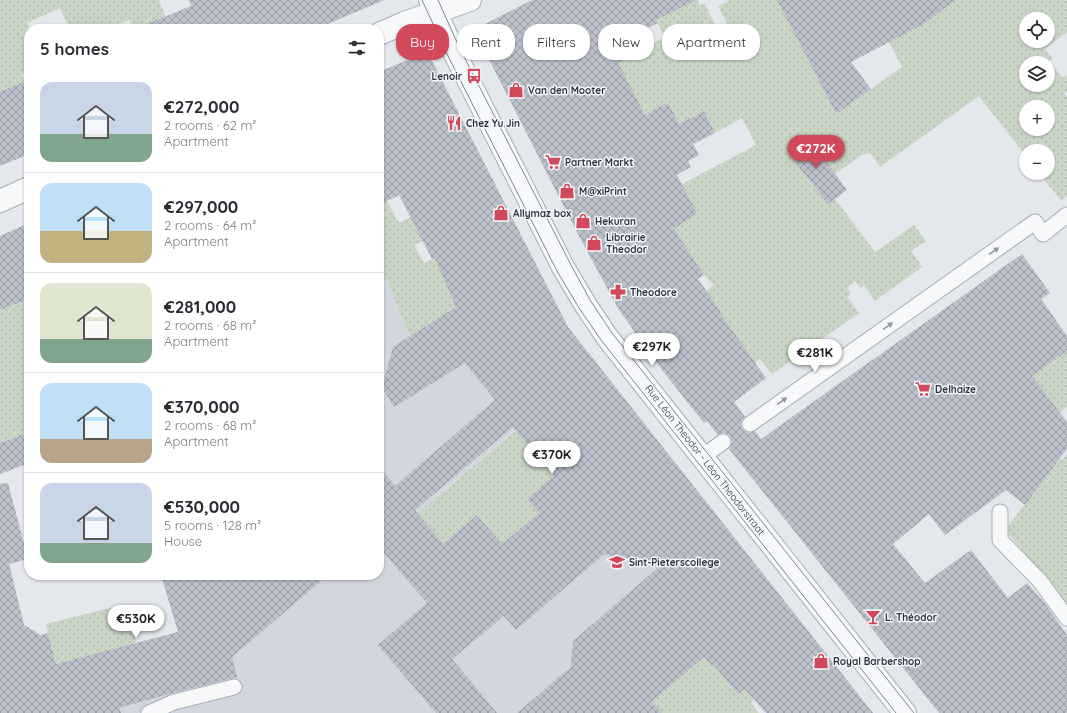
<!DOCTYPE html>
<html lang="en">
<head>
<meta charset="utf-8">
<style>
  :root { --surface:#fff; --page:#f2f2f3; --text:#2b2b33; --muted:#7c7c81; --line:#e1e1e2; --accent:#d1495b }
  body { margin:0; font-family:Quicksand,sans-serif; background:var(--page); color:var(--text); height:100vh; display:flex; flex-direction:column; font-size:15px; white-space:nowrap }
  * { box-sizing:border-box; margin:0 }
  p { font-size:13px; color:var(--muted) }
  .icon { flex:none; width:22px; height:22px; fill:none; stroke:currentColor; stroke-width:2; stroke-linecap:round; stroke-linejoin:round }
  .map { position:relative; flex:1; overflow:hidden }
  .panel { position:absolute; left:24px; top:24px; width:360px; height:556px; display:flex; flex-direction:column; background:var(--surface); border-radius:16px; box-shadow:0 1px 3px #0004 }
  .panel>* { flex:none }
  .top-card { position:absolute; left:396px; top:24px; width:380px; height:36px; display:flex; gap:8px }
  .buttons { position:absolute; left:1019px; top:12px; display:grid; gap:8px }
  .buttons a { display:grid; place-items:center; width:36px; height:36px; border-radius:50%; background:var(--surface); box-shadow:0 1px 3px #0004; font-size:20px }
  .price { position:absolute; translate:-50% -34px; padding:0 9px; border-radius:14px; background:#fff; color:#222; font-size:13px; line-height:26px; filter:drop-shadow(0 1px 2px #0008) }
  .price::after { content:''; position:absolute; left:50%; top:24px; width:12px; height:9px; margin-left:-6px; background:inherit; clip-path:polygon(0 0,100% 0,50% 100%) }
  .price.on { background:var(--accent); color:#fff }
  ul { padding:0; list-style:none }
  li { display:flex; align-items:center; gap:12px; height:100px; padding:0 16px }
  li+li { border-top:1px solid var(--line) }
  li span { display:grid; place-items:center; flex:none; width:112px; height:80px; border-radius:12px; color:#555 }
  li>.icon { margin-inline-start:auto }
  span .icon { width:48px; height:48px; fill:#fffc; stroke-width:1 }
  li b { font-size:17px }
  h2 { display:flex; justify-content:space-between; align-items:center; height:48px; padding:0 16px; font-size:17px }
  .chip { padding:0 14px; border-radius:16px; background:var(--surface); box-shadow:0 1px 3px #0004; font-size:14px; line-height:36px }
  .chip.on { background:var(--accent); color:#fff }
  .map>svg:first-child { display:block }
  .built { fill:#d2d6de }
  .grass { fill:url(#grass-dots); fill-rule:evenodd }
  .building { fill:url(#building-cross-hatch); fill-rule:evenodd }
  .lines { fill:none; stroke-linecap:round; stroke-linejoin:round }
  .service-casing { stroke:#a9aeb7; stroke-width:17 }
  .minor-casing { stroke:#a9aeb7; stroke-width:24 }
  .service { stroke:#f7f8fa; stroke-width:15 }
  .minor { stroke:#f7f8fa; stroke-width:22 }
  .tram { stroke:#7d8696; stroke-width:1 }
  .oneway { fill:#9196a0 }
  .labels { text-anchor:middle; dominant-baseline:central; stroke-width:3; stroke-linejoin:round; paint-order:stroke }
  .poi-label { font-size:10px; font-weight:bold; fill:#2b3445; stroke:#f4f6f9; text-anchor:start }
  .street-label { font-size:10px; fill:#2b3445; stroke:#f4f6f9 }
</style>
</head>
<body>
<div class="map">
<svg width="1067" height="713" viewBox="0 0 1067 713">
  <defs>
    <pattern id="grass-dots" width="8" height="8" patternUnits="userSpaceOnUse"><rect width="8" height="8" fill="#c9d6c5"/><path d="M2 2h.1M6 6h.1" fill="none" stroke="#adb8ab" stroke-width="1.8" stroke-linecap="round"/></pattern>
    <pattern id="building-cross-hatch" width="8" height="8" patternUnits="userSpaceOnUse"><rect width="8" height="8" fill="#bbc0ca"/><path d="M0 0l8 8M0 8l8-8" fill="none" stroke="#989da6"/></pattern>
  </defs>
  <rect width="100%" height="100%" fill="#e4e7ec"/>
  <path class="built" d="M532,260l34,62 -25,14 -24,92 -99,85 50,60 118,-100 135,48 42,53 -51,42 7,29 -81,68h-638v-35l203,-52 -12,-51h188v-292l8,-3 9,23 14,33z"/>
  <g class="grass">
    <path d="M0,0h161l-2,1 7,17 -28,11 -1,-2 -4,2 -4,-9 -15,6 1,3h-45l-10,-21 -33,15 3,6 -1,43 -8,3 4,7 -25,10z"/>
    <path d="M680,0h17l3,5 4,-2 15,29 9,-6 -10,-20 12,-6h47l59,114 66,-47 -13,-25 37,-19 -11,-23h152v32l-22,17 8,10 -4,2 13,17 4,-3 1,2v14l-3,2 3,4v99l-6,4 -22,-27h9v-22h-22v5l-47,-60 -99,71 -9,-13 -3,-1 -6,2 -27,19 -29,-40 -11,8 13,37 20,25 7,-5 40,53 39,-27 12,16 -15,10 11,16 -47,34 -11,-16 -4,3 -5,-7 -8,7 4,6 -4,3 12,16 -87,61 -12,-15 -13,9 -27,-55 1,-1 -7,-10 -14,10 -8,-10 22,-17 -10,-10 -10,-15 -45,-13 47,-34 -14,-29 74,-39 -14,-27 -27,15 -11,-22 -25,13 -34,-9 -20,-39 -38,19 24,-45 23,-12 7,12 24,-13 -9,-17zM1026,19h22v22h-22zM1026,63h22v22h-22zM1026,107h22v22h-22z"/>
    <path d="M399,194l-12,7 12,22 20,-10 12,24 -17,8 10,18 11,-5 32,43 -57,35 -14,-33 -9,-23 -8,3v-78l2,-1 -2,-5z"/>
    <path d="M29,299v133l-29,11v-133z"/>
    <path d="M1067,351v56l-7,6 -28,-37z"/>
    <path d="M516,430l11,13 52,15 -52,41 12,14 -37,31 -25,-29 -34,29 -25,-31z"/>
    <path d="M1067,454v149l-62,-73 55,-71 2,1z"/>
    <path d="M118,606l13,10 5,27 -80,21 -10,-40z"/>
    <path d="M704,657l8,8 7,-6 13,28 6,7 7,-5 20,2 -14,12 8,10h-108l-1,-1 7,-6 -5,-5z"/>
  </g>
  <g class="building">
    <path d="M189,0h195l-68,29h-179v-1l54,-22z"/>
    <path d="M532,0h164l-40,20 2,3 -26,13 8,15 -22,12 27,52 23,-12 11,21 25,-13 11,22 -22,11 6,11 -11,6 3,6 -14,8 20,38 -23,16 30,46 -6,4 23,33 -1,1 46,65 -32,24 11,15 -3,3 -1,4 1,5 4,3 4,1 5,-2 6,8 261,-185 28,39 -9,6 26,37v15l-35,25 35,46v27l-42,56 -19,-15 -61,45 -16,-21 -36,30 32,39 46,-33 37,48 19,-15 17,19 23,33v78h-128l-210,-264 3,-7 -2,-6 -4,-2 -3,-1 -5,2 -11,-14 -3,2 -42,-53 -43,-60 -39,-72 -103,-202 4,-10z"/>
    <path d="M777,0h178l-31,24 -73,38 20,27 -35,25z"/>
    <path d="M419,55l12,4 137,268 305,386h-107l-21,-24 -7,5 -25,-30 -1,2 -8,-9 -52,44 10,12h-145l55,-47 -1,-1 2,-24 87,-75 -56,-12 -88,76 -12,-14 -52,43 45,54h-61l-58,-68 49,-42 -48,-56v-81l16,20 100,-86 -30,-37 -71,44 -12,-20 11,-40 63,-40 -21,-49 -3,1 -33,-64 -20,10v-133zM513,427l41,49 -27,23 12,14 -37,31 -25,-29 -34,29 -28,-34z"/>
    <path d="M29,80v74l-29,12v-74z"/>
    <path d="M806,134l41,56 -19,14 -43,-55z"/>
    <path d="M29,223v76l-29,11v-74z"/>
    <path d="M29,432v31l-29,11v-31z"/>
    <path d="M8,483l20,76 -19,5 15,61 17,10 7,-2 8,31 122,-32 -17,-57h167l-96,82 5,20 -65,16 -53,15 2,5h-121v-229z"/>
  </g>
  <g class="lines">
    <defs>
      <g id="service">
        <path d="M750,424l285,-202 8,12 24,-19"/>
        <path d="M702,457l21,-15"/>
        <path d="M1000,512v28l40,41 27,37"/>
        <path d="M149,713l25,-11 60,-15"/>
      </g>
      <g id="minor">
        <path d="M430,0l24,52 109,215 22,37 22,33 298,376"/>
        <path d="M379,34l25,-11 66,-23"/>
        <path d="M0,201l29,-13"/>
      </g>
    </defs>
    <use href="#service" class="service-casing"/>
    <use href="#minor" class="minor-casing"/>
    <use href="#service" class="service"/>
    <use href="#minor" class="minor"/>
    <g class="tram">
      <path d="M422,0l26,56 109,215 22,37 22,32 295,373"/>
      <path d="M438,0l22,49 110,214 20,37 22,33 302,380"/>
    </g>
  </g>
  <defs><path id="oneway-solid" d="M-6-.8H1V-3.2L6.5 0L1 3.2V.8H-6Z"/></defs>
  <g class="oneway">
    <use href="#oneway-solid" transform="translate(994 251) rotate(-35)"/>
    <use href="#oneway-solid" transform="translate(888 326) rotate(-35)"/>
    <use href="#oneway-solid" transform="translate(782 401) rotate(-35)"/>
  </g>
  <defs>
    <symbol id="bus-bare" viewBox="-9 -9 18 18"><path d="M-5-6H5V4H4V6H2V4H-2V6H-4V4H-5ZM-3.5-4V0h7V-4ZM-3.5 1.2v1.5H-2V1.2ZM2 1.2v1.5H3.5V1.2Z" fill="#d1495b" stroke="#f4f6f9" stroke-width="2.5" paint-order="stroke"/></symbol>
    <symbol id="shop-bare" viewBox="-9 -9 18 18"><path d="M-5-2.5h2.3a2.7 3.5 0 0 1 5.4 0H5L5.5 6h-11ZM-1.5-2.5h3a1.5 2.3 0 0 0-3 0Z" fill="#d1495b" stroke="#f4f6f9" stroke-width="2.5" paint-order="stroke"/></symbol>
    <symbol id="restaurant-bare" viewBox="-9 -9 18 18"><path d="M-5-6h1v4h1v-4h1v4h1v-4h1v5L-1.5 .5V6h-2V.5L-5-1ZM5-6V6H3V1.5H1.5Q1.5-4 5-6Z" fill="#d1495b" stroke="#f4f6f9" stroke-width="2.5" paint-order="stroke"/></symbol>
    <symbol id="supermarket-bare" viewBox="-9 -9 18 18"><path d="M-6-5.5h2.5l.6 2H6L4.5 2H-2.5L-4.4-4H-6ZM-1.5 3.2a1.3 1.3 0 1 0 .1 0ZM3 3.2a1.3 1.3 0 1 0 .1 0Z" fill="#d1495b" stroke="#f4f6f9" stroke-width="2.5" paint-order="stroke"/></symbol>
    <symbol id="pharmacy-bare" viewBox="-9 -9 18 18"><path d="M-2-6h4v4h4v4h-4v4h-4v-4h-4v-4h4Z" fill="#d1495b" stroke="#f4f6f9" stroke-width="2.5" paint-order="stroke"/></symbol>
    <symbol id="school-bare" viewBox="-9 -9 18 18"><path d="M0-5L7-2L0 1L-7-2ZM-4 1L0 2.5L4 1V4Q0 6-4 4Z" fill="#d1495b" stroke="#f4f6f9" stroke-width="2.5" paint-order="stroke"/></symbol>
    <symbol id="bar-bare" viewBox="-9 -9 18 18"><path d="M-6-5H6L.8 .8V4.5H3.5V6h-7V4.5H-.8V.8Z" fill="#d1495b" stroke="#f4f6f9" stroke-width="2.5" paint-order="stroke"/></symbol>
  </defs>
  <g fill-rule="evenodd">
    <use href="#bus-bare" x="463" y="65" width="22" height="22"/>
    <use href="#shop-bare" x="505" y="79" width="22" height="22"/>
    <use href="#restaurant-bare" x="443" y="112" width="22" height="22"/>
    <use href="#supermarket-bare" x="542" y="151" width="22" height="22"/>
    <use href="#shop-bare" x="556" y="180" width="22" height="22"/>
    <use href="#shop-bare" x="490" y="202" width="22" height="22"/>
    <use href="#shop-bare" x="572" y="210" width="22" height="22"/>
    <use href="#shop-bare" x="583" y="232" width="22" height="22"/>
    <use href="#pharmacy-bare" x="607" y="281" width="22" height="22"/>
    <use href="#supermarket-bare" x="912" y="378" width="22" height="22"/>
    <use href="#school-bare" x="606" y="551" width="22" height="22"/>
    <use href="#bar-bare" x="862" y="606" width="22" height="22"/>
    <use href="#shop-bare" x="810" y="650" width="22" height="22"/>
  </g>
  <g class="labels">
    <g class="poi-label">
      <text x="462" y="76" text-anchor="end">Lenoir</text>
      <text x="528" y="90">Van den Mooter</text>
      <text x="466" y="123">Chez Yu Jin</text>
      <text x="565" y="162">Partner Markt</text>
      <text x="579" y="191">M@xiPrint</text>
      <text x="513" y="213">Allymaz box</text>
      <text x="595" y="221">Hekuran</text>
      <text x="606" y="237">Librairie<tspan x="606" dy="12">Theodor</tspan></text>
      <text x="630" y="292">Theodore</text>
      <text x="935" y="389">Delhaize</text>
      <text x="629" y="562">Sint-Pieterscollege</text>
      <text x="885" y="617">L. Théodor</text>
      <text x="833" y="661">Royal Barbershop</text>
    </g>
    <g class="street-label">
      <text transform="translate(705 460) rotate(52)">Rue Léon Theodor - Léon Theodorstraat</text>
    </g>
  </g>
</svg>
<div class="buttons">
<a><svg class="icon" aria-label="locate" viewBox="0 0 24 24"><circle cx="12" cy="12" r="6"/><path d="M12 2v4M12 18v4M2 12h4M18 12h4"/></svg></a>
<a><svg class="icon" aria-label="layers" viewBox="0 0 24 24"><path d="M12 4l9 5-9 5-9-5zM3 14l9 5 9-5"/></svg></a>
<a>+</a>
<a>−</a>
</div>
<b class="price on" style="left:816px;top:169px">€272K</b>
<b class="price" style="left:652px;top:367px">€297K</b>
<b class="price" style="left:815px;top:373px">€281K</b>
<b class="price" style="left:552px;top:475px">€370K</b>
<b class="price" style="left:136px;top:639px">€530K</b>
<div class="top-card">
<a class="chip on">Buy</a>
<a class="chip">Rent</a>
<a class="chip">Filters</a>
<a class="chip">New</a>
<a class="chip">Apartment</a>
</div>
<section class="panel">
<h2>5 homes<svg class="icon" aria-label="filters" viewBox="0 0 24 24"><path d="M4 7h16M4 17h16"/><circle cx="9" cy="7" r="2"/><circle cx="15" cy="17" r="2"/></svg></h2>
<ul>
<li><span style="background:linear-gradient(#c9d6e8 65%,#7fa58c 0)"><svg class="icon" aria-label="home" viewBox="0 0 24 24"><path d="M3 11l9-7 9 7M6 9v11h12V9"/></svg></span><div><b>€272,000</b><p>2 rooms · 62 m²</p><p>Apartment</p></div></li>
<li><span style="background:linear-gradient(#bfe0f5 60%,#c2b280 0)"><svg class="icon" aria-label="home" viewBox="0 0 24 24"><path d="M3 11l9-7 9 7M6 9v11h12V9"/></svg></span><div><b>€297,000</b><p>2 rooms · 64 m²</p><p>Apartment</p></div></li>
<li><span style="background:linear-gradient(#dfe7d0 70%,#7fa58c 0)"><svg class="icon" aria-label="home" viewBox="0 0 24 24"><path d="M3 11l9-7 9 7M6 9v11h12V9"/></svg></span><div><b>€281,000</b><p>2 rooms · 68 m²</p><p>Apartment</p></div></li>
<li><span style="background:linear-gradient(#bfe0f5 70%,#b9a48a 0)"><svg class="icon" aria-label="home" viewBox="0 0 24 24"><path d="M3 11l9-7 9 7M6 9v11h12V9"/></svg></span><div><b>€370,000</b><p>2 rooms · 68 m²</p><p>Apartment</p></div></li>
<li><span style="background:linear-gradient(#c9d6e8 75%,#7fa58c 0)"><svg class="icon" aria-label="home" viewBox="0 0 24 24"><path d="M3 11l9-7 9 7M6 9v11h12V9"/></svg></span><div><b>€530,000</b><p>5 rooms · 128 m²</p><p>House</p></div></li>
</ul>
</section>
</div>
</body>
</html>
